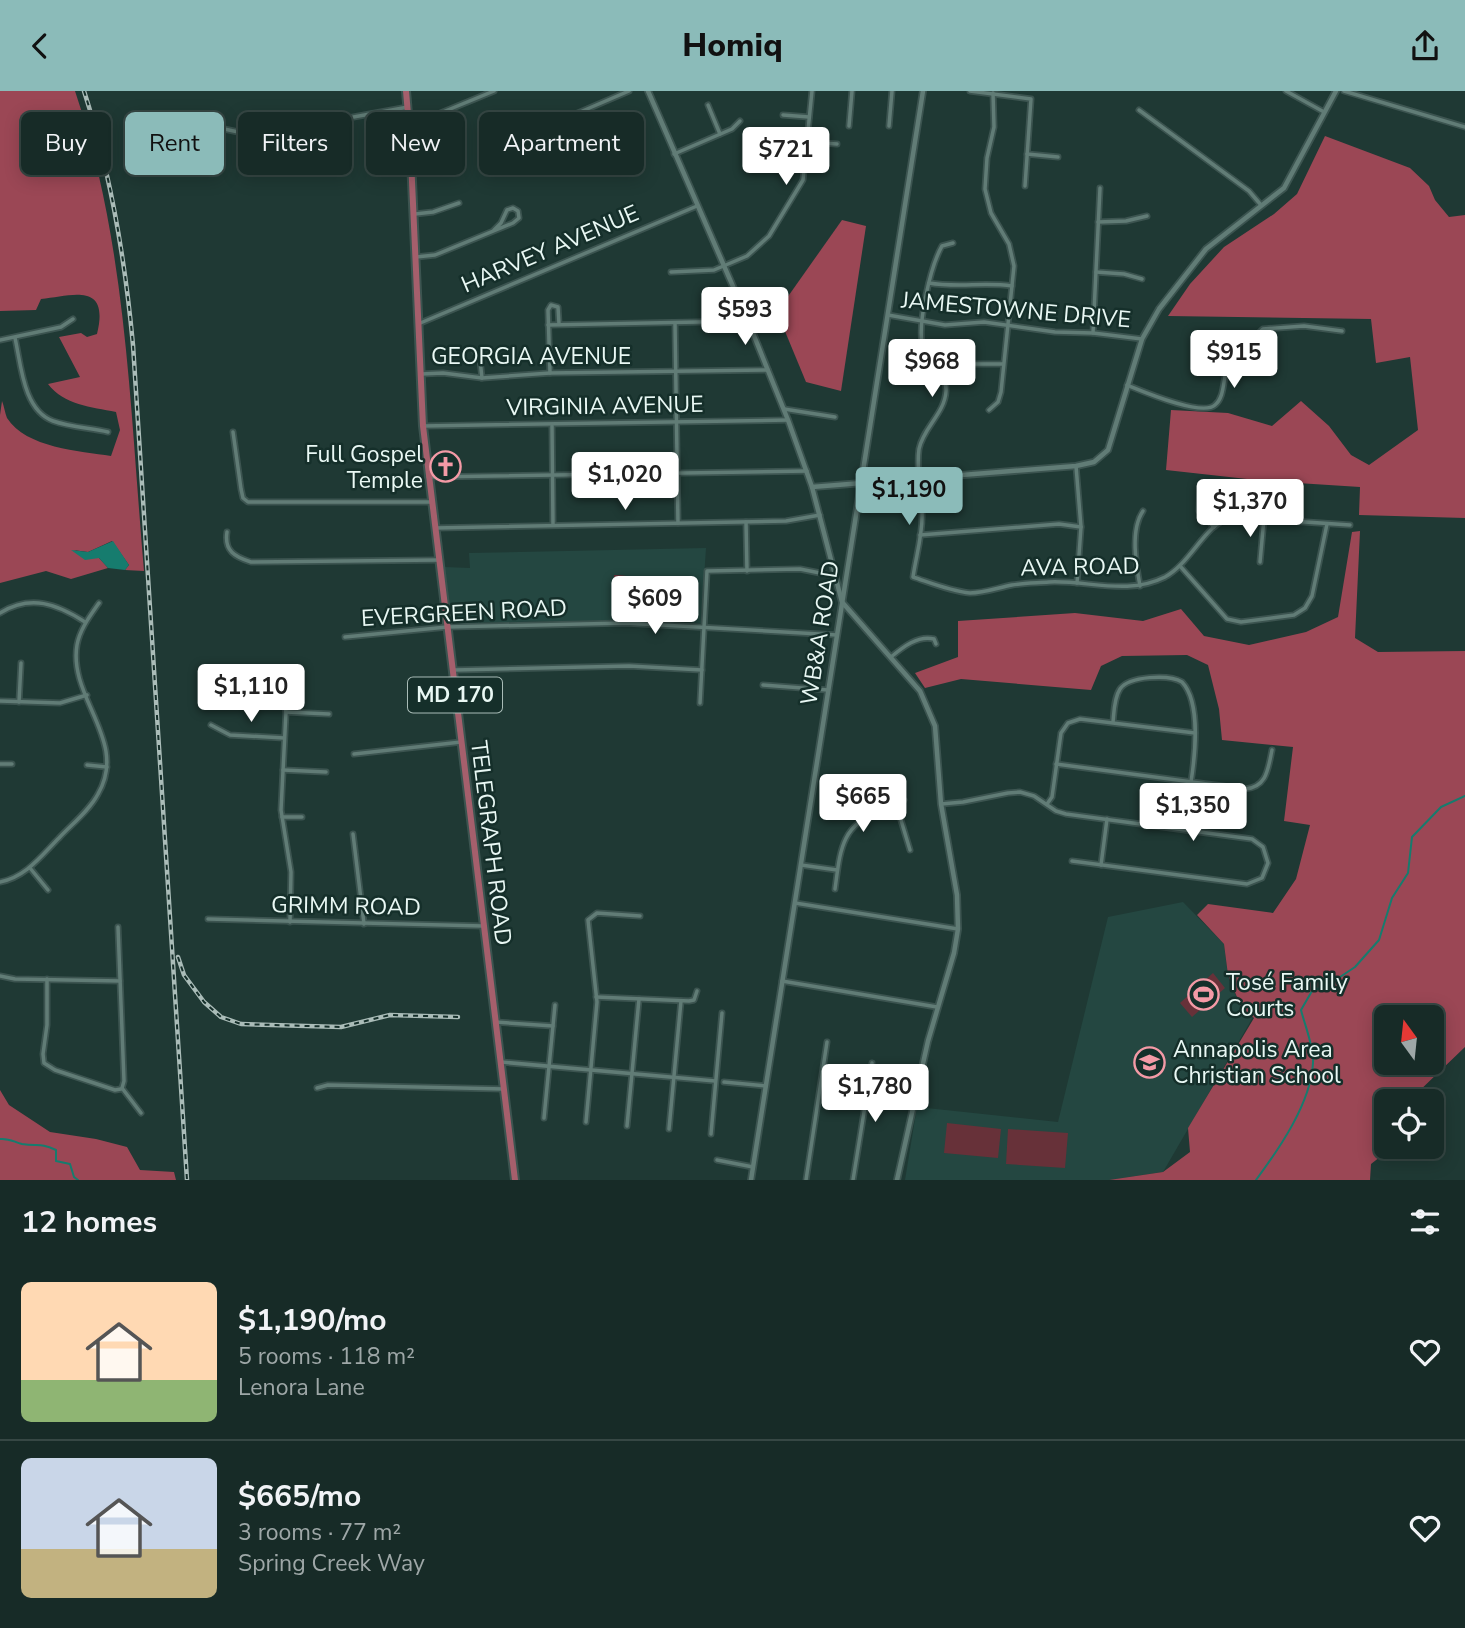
<!DOCTYPE html>
<html lang="en">
<head>
<meta charset="utf-8">
<style>
  :root { --surface:#172b27; --page:#20332f; --text:#f1f3f6; --muted:#9ea7a7; --line:#364744; --accent:#8bbbb9 }
  body { margin:0; font-family:"Nunito Sans",sans-serif; background:var(--page); color:var(--text); height:100vh; display:flex; flex-direction:column; font-size:26px; white-space:nowrap }
  * { box-sizing:border-box; margin:0 }
  p { font-size:23px; color:var(--muted) }
  .icon { flex:none; width:38px; height:38px; fill:none; stroke:currentColor; stroke-width:2; stroke-linecap:round; stroke-linejoin:round }
  .map { position:relative; height:1089px; overflow:hidden }
  .panel { display:flex; flex-direction:column; background:var(--surface); flex:1 }
  .panel>* { flex:none }
  .hud { position:absolute; left:21px; top:21px; width:700px; height:63px; display:flex; gap:14px }
  .needle { width:46px; rotate:345deg }
  .tools { position:absolute; left:1374px; top:914px; display:grid; gap:14px }
  .tools a { display:grid; place-items:center; width:70px; height:70px; border-radius:10px; background:var(--surface); box-shadow:0 4px 18px #0003,0 0 0 2px var(--line); font-size:35px }
  .price { position:absolute; translate:-50% -60px; padding:0 16px; border-radius:7px; background:#fff; color:#222; font-size:23px; line-height:46px; filter:drop-shadow(0 2px 4px #0008) }
  .price::after { content:''; position:absolute; left:50%; top:42px; width:21px; height:16px; margin-left:-10px; background:inherit; clip-path:polygon(0 0,100% 0,50% 100%) }
  .price.current { background:var(--accent); color:#111 }
  ul { padding:0; list-style:none }
  li { display:flex; align-items:center; gap:21px; height:175px; padding:0 21px }
  li+li { border-top:2px solid var(--line) }
  li span { display:grid; place-items:center; flex:none; width:196px; height:140px; border-radius:10px; color:#555 }
  li>.icon { margin-inline-start:auto }
  span .icon { width:84px; height:84px; fill:#fffc; stroke-width:1 }
  li b { font-size:30px }
  h2 { display:flex; justify-content:space-between; align-items:center; height:84px; padding:0 21px; font-size:30px }
  .chip { padding:0 24px; border-radius:10px; background:var(--surface); box-shadow:0 4px 18px #0003,0 0 0 2px var(--line); font-size:24px; line-height:63px }
  .chip.current { background:var(--accent); color:#111 }
  header { display:flex; justify-content:space-between; align-items:center; height:91px; padding:0 21px; background:var(--accent); color:#111; font-size:32px; font-weight:800 }
  .map>svg:first-child { display:block }
  .built { fill:#244741 }
  .green { fill:#673139 }
  .forest { fill:#9b4755; fill-rule:evenodd }
  .water { fill:#167c6e }
  .lines { fill:none; stroke-linecap:round; stroke-linejoin:round }
  .stream { stroke:#167c6e; stroke-width:2 }
  .minor-casing { stroke:#3c5450; stroke-width:7 }
  .tertiary-casing { stroke:#3c5450; stroke-width:8 }
  .primary-casing { stroke:#3c5450; stroke-width:10 }
  .minor { stroke:#617c76; stroke-width:3.5 }
  .tertiary { stroke:#617c76; stroke-width:4.5 }
  .primary { stroke:#a55f6c; stroke-width:6 }
  .rail-casing { stroke:#aabcb8; stroke-width:4.5 }
  .rail { stroke:#152f2a; stroke-width:2; stroke-dasharray:5; stroke-linecap:butt }
  .labels { text-anchor:middle; dominant-baseline:central; stroke-width:5; stroke-linejoin:round; paint-order:stroke }
  .shield { fill:#152f2a; stroke:#a9bcb7; stroke-width:2 }
  .shield-label { font-size:21px; font-weight:bold; fill:#e9f8f4 }
  .street-label { font-size:23px; fill:#e9f8f4; stroke:#152f2a }
  .poi-label { font-size:23px; fill:#e9f8f4; stroke:#152f2a; text-anchor:start }
</style>
</head>
<body>
<header><svg class="icon" aria-label="back" viewBox="0 0 24 24"><path d="M15 5l-7 7 7 7"/></svg>Homiq<svg class="icon" aria-label="share" viewBox="0 0 24 24"><path d="M12 15V3M7 8l5-5 5 5M5 13v7h14v-7"/></svg></header>
<div class="map">
<svg width="1465" height="1089" viewBox="0 0 1465 1089">
  <rect width="100%" height="100%" fill="#1f3934"/>
  <g class="built">
    <path d="M706,457l-5,75 -59,-3 -191,3 -7,-56 26,1 -1,-15z"/>
    <path d="M1183,811l41,42 4,32 13,32 12,9 -90,155 -54,8h-204l12,-73 141,15 50,-205z"/>
  </g>
  <g class="green">
    <path d="M614,484c25,-1 38,14 40,38h-36l-3,-3z"/>
    <path d="M697,491v32l-4,3 -31,-4c4,-19 15,-29 35,-31z"/>
    <path d="M1213,882l12,15 -33,29 -12,-14z"/>
    <path d="M947,1032l54,6 -3,29 -54,-5z"/>
    <path d="M1008,1038l60,4 -3,35 -59,-4z"/>
  </g>
  <g class="forest">
    <path d="M0,0h75c52,153 55,320 69,480l-19,-1 4,-5 -17,-24 -24,11 -15,-2 26,8 9,10 -37,11 -25,-8 -46,12v-168l2,-14c2,5 3,12 5,17 19,30 73,33 104,38l9,-26 -4,-18c-25,-5 -52,-7 -68,-28l32,-7 -21,-40 22,-4 6,4 10,-3c13,-53 -26,-38 -56,-35l-5,11 -36,1z"/>
    <path d="M1325,45l85,32 19,18 6,14 14,17 16,-2v303l-106,-3 1,-28 -95,-6 -99,-11 5,-60 57,3 44,13 29,-25 28,25 22,29 18,10 49,-35 -8,-73 -34,6 -5,-44 -203,-3 22,-32 34,-37 50,-33 23,-20z"/>
    <path d="M842,129l24,6 -25,165 -35,-9 -29,-70z"/>
    <path d="M1360,440l-5,107 23,14 87,-1v396l-50,48 -2,6h-27v45h8l-23,18 -1,16h-261l54,-8 27,-20 -2,-24 66,-110 -13,-11 -13,-32 -4,-31 -27,-29 11,-11 65,9 23,-34 14,-54 -26,-4 9,-74 -71,-7 -3,-31 -11,-44 -21,-10 -65,1 -21,10 -10,24 -130,-11 -36,9 -10,-15 43,-16v-36l117,-8 68,8 38,-12 23,27 45,9 57,-13 32,-15 14,-85zM1386,926h46v45h-46z"/>
    <path d="M0,999l9,15 41,27 46,7 31,8 13,23 34,2 2,8h-176z"/>
  </g>
  <path class="water" d="M113,450l16,24 -4,5 -17,-2 -9,-10 -14,2 -14,-10 17,2z"/>
  <g class="lines">
    <g class="stream">
      <path d="M0,1048c9,-1 14,3 22,5 16,3 17,-2 34,6v11l14,3 4,13 4,3"/>
      <path d="M1256,1089c23,-31 55,-77 57,-117 1,-16 -8,-37 -12,-53l11,-19 16,-6 27,-18 24,-27 13,-42 16,-25 4,-36 29,-30 24,-11"/>
    </g>
    <defs>
      <g id="minor">
        <path d="M970,0l61,8 -6,87"/>
        <path d="M1286,0l38,21"/>
        <path d="M1344,0l121,36"/>
        <path d="M708,14l12,29"/>
        <path d="M1139,19l110,81 12,14"/>
        <path d="M783,24l26,2"/>
        <path d="M182,29l61,13 18,1 147,-27"/>
        <path d="M550,34l79,-34"/>
        <path d="M409,35l85,-35"/>
        <path d="M849,35l3,-35"/>
        <path d="M889,35l3,-35"/>
        <path d="M808,51l29,2"/>
        <path d="M674,63l58,-25 8,-8"/>
        <path d="M1027,63l31,3"/>
        <path d="M415,123l18,-2 26,-9"/>
        <path d="M1098,131l28,-1 21,-5"/>
        <path d="M953,152l-11,3c-11,19 -27,84 -18,104 7,15 23,23 22,41 -1,22 -23,37 -27,58 -3,21 2,43 3,64 1,21 -6,43 -9,64 18,6 37,14 57,16 14,0 27,-5 42,-8 12,-2 25,-2 37,-3 39,-2 78,14 116,-5 26,-14 40,-53 66,-60l119,8"/>
        <path d="M416,166l19,-2 78,-32 6,-5 -1,-7 -5,-3 -6,2 -6,13 -7,7"/>
        <path d="M671,181l43,-2 33,-14 22,-20 34,-56 9,-89"/>
        <path d="M1096,181l28,2 18,5"/>
        <path d="M929,192c28,5 55,-1 83,3"/>
        <path d="M888,224l57,10 39,-3 71,10 38,1 49,6"/>
        <path d="M675,232l3,200"/>
        <path d="M418,233l279,-118"/>
        <path d="M548,234l200,-4"/>
        <path d="M1093,242l7,-145"/>
        <path d="M15,247c6,26 8,72 38,83 17,6 37,7 55,11"/>
        <path d="M0,249l61,-13 12,-8"/>
        <path d="M475,261l5,8 2,18"/>
        <path d="M550,282l-2,-63 3,-5 7,2 1,17"/>
        <path d="M421,283l22,-1 39,5 68,-5 218,-3"/>
        <path d="M942,285l30,-12h31"/>
        <path d="M1127,294c15,6 75,32 88,20 11,-9 7,-29 14,-41 3,-5 29,-30 34,-35l41,-3 38,5"/>
        <path d="M784,318l51,8"/>
        <path d="M989,319l9,-8 3,-10 13,-126 -5,-22 -18,-31 -6,-24 2,-31 7,-31 -1,-34"/>
        <path d="M423,335l365,-6"/>
        <path d="M552,335l1,99"/>
        <path d="M233,341l8,57 2,9 5,4h183"/>
        <path d="M1076,375l5,61 -4,56"/>
        <path d="M428,386l379,-6"/>
        <path d="M1200,394l-1,26 15,16"/>
        <path d="M746,431l1,49"/>
        <path d="M435,437l351,-7 34,-6"/>
        <path d="M227,441c-3,19 8,25 24,30l187,-2"/>
        <path d="M920,444l139,-11 22,3"/>
        <path d="M1260,471l4,-44"/>
        <path d="M1180,475l47,53 14,3 53,-7 11,-7 7,-12 15,-72"/>
        <path d="M1140,495c-4,-22 -10,-56 3,-75"/>
        <path d="M0,522c31,-19 57,-9 85,9"/>
        <path d="M345,546l102,-10 178,-4 212,12"/>
        <path d="M891,566c12,-10 27,-22 43,-18l2,5"/>
        <path d="M454,579l175,-4 73,4"/>
        <path d="M210,587l47,-1c18,6 27,17 29,35l-5,98 10,62 -1,50"/>
        <path d="M763,594l65,5"/>
        <path d="M0,610l60,2 27,-8"/>
        <path d="M19,611l2,-39"/>
        <path d="M700,612l7,-132 93,-2 35,7"/>
        <path d="M286,621l43,2"/>
        <path d="M1113,631c1,-10 1,-24 7,-33 9,-13 49,-15 62,-7 19,20 13,74 9,100"/>
        <path d="M211,634l19,10 54,3"/>
        <path d="M354,663l107,-12"/>
        <path d="M0,673h12"/>
        <path d="M1056,673l189,25c22,-2 23,-20 27,-39"/>
        <path d="M87,674l20,2"/>
        <path d="M283,679l43,2"/>
        <path d="M941,713l22,-2 45,-9 12,-1 14,4 22,15 10,3 186,25 11,8 5,16 -6,15 -15,6 -175,-23"/>
        <path d="M1047,713l5,-7 9,-64 7,-10 12,-4 115,14"/>
        <path d="M897,716l13,43"/>
        <path d="M282,726h20"/>
        <path d="M353,743l11,90"/>
        <path d="M801,774l36,5"/>
        <path d="M1101,774l6,-46"/>
        <path d="M30,777l18,22"/>
        <path d="M0,791c26,-5 41,-26 59,-44 13,-14 30,-27 39,-44 31,-53 -30,-96 -21,-149 3,-16 13,-29 22,-42"/>
        <path d="M835,798c5,-35 5,-65 45,-77 9,-3 19,-3 24,-12"/>
        <path d="M795,812l163,26"/>
        <path d="M208,828l275,7"/>
        <path d="M118,836l6,154 -2,7 19,25"/>
        <path d="M0,885l15,3 105,2"/>
        <path d="M47,888v46l-4,29 1,9 11,7 60,20 6,-1"/>
        <path d="M782,890l155,26"/>
        <path d="M596,906l93,4 5,-1 3,-9"/>
        <path d="M495,931l58,4"/>
        <path d="M501,971l214,19"/>
        <path d="M724,991l42,4"/>
        <path d="M317,997l11,-3 176,4"/>
        <path d="M544,1027l11,-113"/>
        <path d="M586,1031l11,-120 -9,-82 9,-7 43,3"/>
        <path d="M627,1035l12,-127"/>
        <path d="M669,1038l12,-128"/>
        <path d="M711,1043l11,-121"/>
        <path d="M717,1069l36,7"/>
        <path d="M806,1089l21,-138"/>
        <path d="M853,1089l19,-117"/>
      </g>
      <g id="tertiary">
        <path d="M648,0l100,230 40,99 24,67 30,115 78,89 15,35 6,78 16,91 1,34 -4,24 -26,88 -31,139"/>
        <path d="M812,396l264,-21 18,-4 14,-12 34,-111 17,-30 47,-60 78,-61 52,-97"/>
        <path d="M751,1089l172,-1089"/>
      </g>
      <path id="primary" d="M406,0l4,46 13,289 92,754"/>
    </defs>
    <use href="#minor" class="minor-casing"/>
    <use href="#tertiary" class="tertiary-casing"/>
    <use href="#primary" class="primary-casing"/>
    <use href="#minor" class="minor"/>
    <use href="#tertiary" class="tertiary"/>
    <use href="#primary" class="primary"/>
    <defs>
      <g id="rail">
        <path d="M84,0c27,83 41,168 49,254l54,835"/>
        <path d="M178,866l6,18 20,27 17,15 20,7 100,3 49,-12 68,2"/>
      </g>
    </defs>
    <use href="#rail" class="rail-casing"/>
    <use href="#rail" class="rail"/>
  </g>
  <defs>
    <symbol id="church-ring" viewBox="-11 -11 22 22"><circle r="9.5" fill="#152f2a" stroke="#f49aa6" stroke-width="1.5"/><path d="M-1.2-6h2.4v3.5h3.3v2.4h-3.3V6h-2.4V-.1h-3.3v-2.4h3.3Z" fill="#f49aa6"/></symbol>
    <symbol id="stadium-ring" viewBox="-11 -11 22 22"><circle r="9.5" fill="#152f2a" stroke="#f49aa6" stroke-width="1.5"/><path d="M0-5a6.5 5 0 1 0 0 10a6.5 5 0 1 0 0-10ZM-3.5-1.8h7v3.6h-7Z" fill="#f49aa6"/></symbol>
    <symbol id="school-ring" viewBox="-11 -11 22 22"><circle r="9.5" fill="#152f2a" stroke="#f49aa6" stroke-width="1.5"/><path d="M0-5L7-2L0 1L-7-2ZM-4 1L0 2.5L4 1V4Q0 6-4 4Z" fill="#f49aa6"/></symbol>
  </defs>
  <g fill-rule="evenodd">
    <use href="#church-ring" x="428" y="358" width="35" height="35"/>
    <use href="#stadium-ring" x="1186" y="886" width="35" height="35"/>
    <use href="#school-ring" x="1132" y="954" width="35" height="35"/>
  </g>
  <g class="labels">
    <rect class="shield" x="408" y="586.5" width="94" height="35" rx="5"/>
    <g class="shield-label">
      <text x="455" y="604">MD 170</text>
    </g>
    <g class="street-label">
      <text transform="translate(550 158) rotate(-23)">HARVEY AVENUE</text>
      <text transform="translate(1016 219) rotate(5)">JAMESTOWNE DRIVE</text>
      <text x="531" y="265">GEORGIA AVENUE</text>
      <text transform="translate(605 315) rotate(-1)">VIRGINIA AVENUE</text>
      <text transform="translate(1080 476) rotate(-1)">AVA ROAD</text>
      <text transform="translate(464 522) rotate(-3)">EVERGREEN ROAD</text>
      <text transform="translate(820 542) rotate(-81)">WB&amp;A ROAD</text>
      <text transform="translate(491 752) rotate(83)">TELEGRAPH ROAD</text>
      <text transform="translate(346 815) rotate(1)">GRIMM ROAD</text>
    </g>
    <g class="poi-label">
      <text x="423" y="363" text-anchor="end">Full Gospel<tspan x="423" dy="26">Temple</tspan></text>
      <text x="1226" y="891">Tosé Family<tspan x="1226" dy="26">Courts</tspan></text>
      <text x="1173" y="958">Annapolis Area<tspan x="1173" dy="26">Christian School</tspan></text>
    </g>
  </g>
</svg>
<div class="tools">
<a><svg class="needle" viewBox="-14 -14 28 28"><path d="M0-13l5 13h-10z" fill="#e53935"/><path d="M0 13l5-13h-10z" fill="#9ea7a7"/></svg></a>
<a><svg class="icon" aria-label="locate" viewBox="0 0 24 24"><circle cx="12" cy="12" r="6"/><path d="M12 2v4M12 18v4M2 12h4M18 12h4"/></svg></a>
</div>
<b class="price" style="left:786px;top:96px">$721</b>
<b class="price" style="left:745px;top:256px">$593</b>
<b class="price" style="left:1234px;top:299px">$915</b>
<b class="price" style="left:932px;top:308px">$968</b>
<b class="price" style="left:625px;top:421px">$1,020</b>
<b class="price current" style="left:909px;top:436px">$1,190</b>
<b class="price" style="left:1250px;top:448px">$1,370</b>
<b class="price" style="left:655px;top:545px">$609</b>
<b class="price" style="left:251px;top:633px">$1,110</b>
<b class="price" style="left:863px;top:743px">$665</b>
<b class="price" style="left:1193px;top:752px">$1,350</b>
<b class="price" style="left:875px;top:1033px">$1,780</b>
<div class="hud">
<a class="chip">Buy</a>
<a class="chip current">Rent</a>
<a class="chip">Filters</a>
<a class="chip">New</a>
<a class="chip">Apartment</a>
</div>
</div>
<section class="panel">
<h2>12 homes<svg class="icon" aria-label="filters" viewBox="0 0 24 24"><path d="M4 7h16M4 17h16"/><circle cx="9" cy="7" r="2"/><circle cx="15" cy="17" r="2"/></svg></h2>
<ul>
<li><span style="background:linear-gradient(#ffd9b3 70%,#8fb573 0)"><svg class="icon" aria-label="home" viewBox="0 0 24 24"><path d="M3 11l9-7 9 7M6 9v11h12V9"/></svg></span><div><b>$1,190/mo</b><p>5 rooms · 118 m²</p><p>Lenora Lane</p></div><svg class="icon" aria-label="heart" viewBox="0 0 24 24"><path d="M12 20l-8-8c-3-5 5-10 8-4 3-6 11-1 8 4z"/></svg></li>
<li><span style="background:linear-gradient(#c9d6e8 65%,#c2b280 0)"><svg class="icon" aria-label="home" viewBox="0 0 24 24"><path d="M3 11l9-7 9 7M6 9v11h12V9"/></svg></span><div><b>$665/mo</b><p>3 rooms · 77 m²</p><p>Spring Creek Way</p></div><svg class="icon" aria-label="heart" viewBox="0 0 24 24"><path d="M12 20l-8-8c-3-5 5-10 8-4 3-6 11-1 8 4z"/></svg></li>
</ul>
</section>
</body>
</html>
